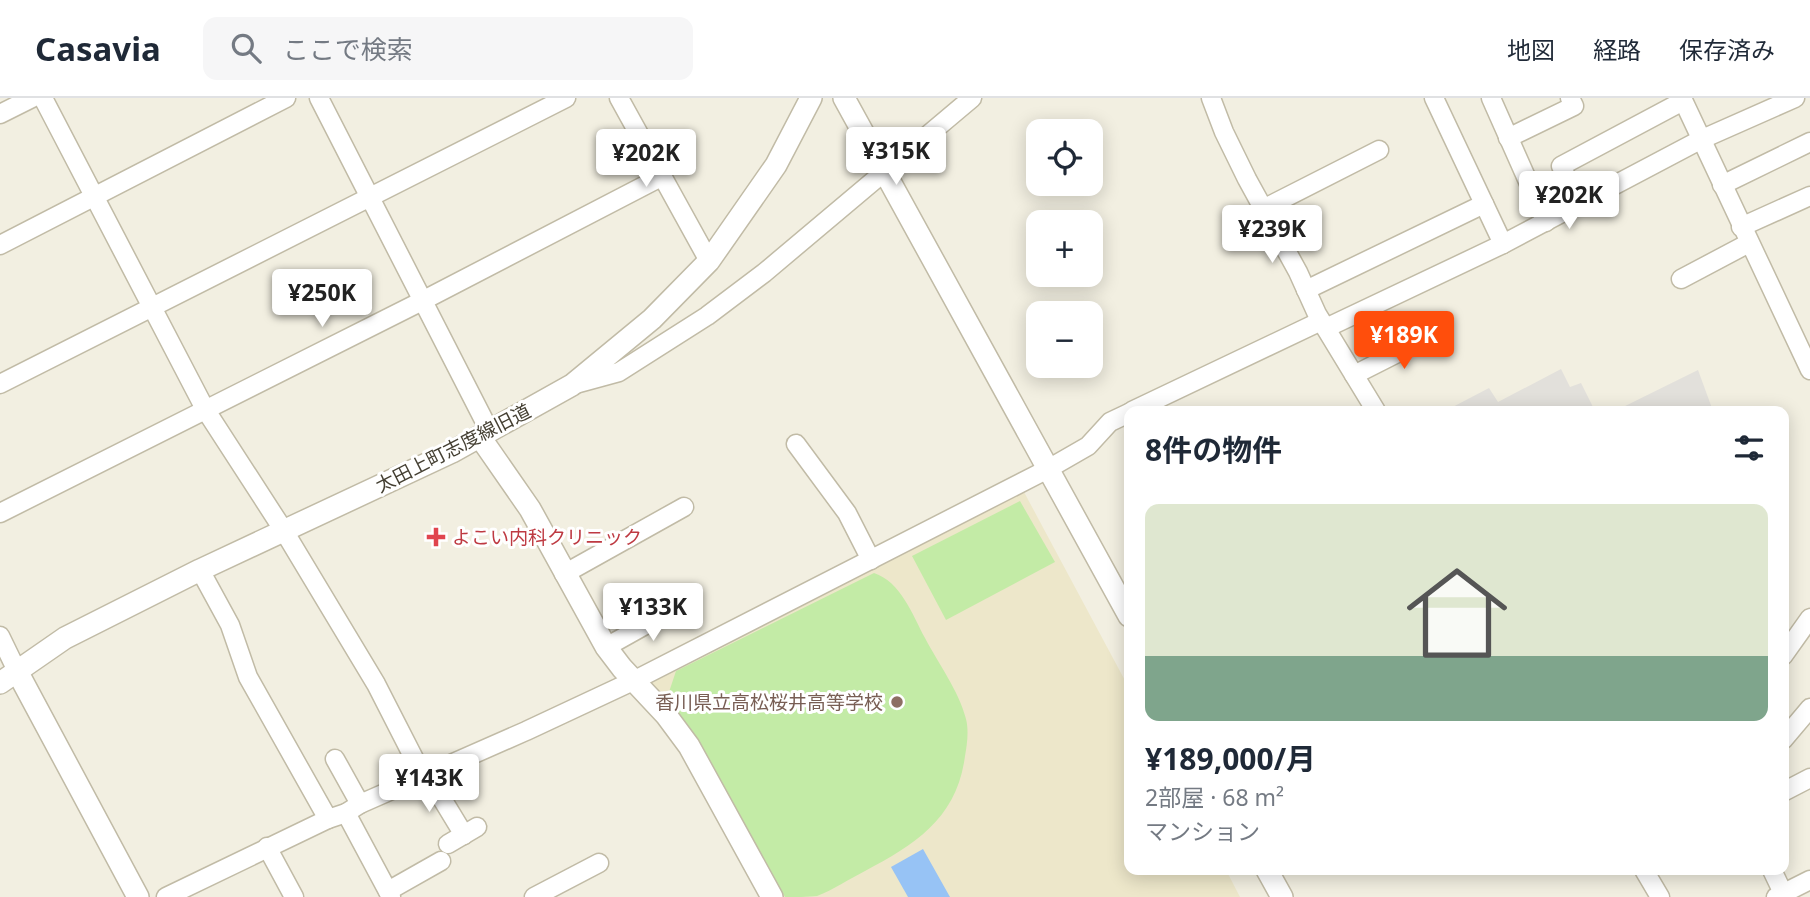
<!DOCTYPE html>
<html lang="ja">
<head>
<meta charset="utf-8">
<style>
  :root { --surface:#fff; --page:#f6f6f7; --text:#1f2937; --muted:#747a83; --line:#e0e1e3; --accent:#ff4e0c }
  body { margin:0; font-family:"Noto Sans","Noto Sans JP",sans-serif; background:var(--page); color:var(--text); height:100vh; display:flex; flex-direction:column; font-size:26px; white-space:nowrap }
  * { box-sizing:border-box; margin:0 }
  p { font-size:23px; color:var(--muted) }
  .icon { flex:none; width:38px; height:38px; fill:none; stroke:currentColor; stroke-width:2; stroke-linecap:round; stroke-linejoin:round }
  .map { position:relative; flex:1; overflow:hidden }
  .panel { position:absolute; left:1124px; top:308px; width:665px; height:469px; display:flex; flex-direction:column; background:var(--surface); border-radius:14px; box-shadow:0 4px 18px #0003 }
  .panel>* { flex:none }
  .fabs { position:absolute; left:1026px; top:21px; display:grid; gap:14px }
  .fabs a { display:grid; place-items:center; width:77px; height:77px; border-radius:14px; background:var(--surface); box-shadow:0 4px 18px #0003; font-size:35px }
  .price { position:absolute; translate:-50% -60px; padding:0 16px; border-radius:7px; background:#fff; color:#222; font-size:23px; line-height:46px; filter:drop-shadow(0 2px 4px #0008) }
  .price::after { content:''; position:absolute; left:50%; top:42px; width:21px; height:16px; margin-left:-10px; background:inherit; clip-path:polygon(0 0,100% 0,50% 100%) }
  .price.selected { background:var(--accent); color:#fff }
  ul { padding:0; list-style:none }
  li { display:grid; align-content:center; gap:14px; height:371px; padding:0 21px }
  li span { display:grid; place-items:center; height:217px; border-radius:14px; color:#555 }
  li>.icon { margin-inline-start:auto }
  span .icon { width:126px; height:126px; fill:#fffc; stroke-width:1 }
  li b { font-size:30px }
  h2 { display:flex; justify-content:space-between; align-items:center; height:84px; padding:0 21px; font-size:30px }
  header { display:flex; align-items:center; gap:42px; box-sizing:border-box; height:98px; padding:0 35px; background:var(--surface); border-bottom:2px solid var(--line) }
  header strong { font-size:33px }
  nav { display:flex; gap:38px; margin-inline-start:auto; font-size:24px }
  .search { width:490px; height:63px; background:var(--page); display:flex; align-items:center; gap:18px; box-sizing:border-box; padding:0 24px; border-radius:14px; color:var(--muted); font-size:26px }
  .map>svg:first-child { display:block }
  .education { fill:#ede7ca }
  .green { fill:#c3eba6 }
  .parking { fill:#e2e0db }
  .water { fill:#97c3f5 }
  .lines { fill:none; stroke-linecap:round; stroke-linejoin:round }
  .minor-casing { stroke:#c1bba6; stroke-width:21 }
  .tertiary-casing { stroke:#c1bba6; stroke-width:24 }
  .minor { stroke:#fff; stroke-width:18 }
  .tertiary { stroke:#fff; stroke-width:21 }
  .health-dot { fill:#e0444e; stroke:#fff; stroke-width:2.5 }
  .education-dot { fill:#8d6e63; stroke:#fff; stroke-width:2.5 }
  .labels { text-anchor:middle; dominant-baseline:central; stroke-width:6; stroke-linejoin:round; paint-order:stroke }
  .street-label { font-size:19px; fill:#443f32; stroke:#fff }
  .health-label { font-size:19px; fill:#be3a42; stroke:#fff; text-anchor:start }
  .education-label { font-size:19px; fill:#785e54; stroke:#fff; text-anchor:end }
</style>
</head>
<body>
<header>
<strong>Casavia</strong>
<div class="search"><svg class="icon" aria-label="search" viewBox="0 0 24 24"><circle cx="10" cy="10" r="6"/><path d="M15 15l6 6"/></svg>ここで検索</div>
<nav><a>地図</a><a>経路</a><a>保存済み</a></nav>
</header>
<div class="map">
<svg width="1810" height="799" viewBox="0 0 1810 799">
  <rect width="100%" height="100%" fill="#f2efe1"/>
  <path class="education" d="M1024,394l105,196v182h97l14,27h-458l-135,-214z"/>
  <g class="green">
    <path d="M1020,403l35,61 -109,58 -34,-64z"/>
    <path d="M874,475c27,9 38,41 51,65 13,25 34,53 41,81 3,12 1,26 -1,37 -8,62 -49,88 -100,115 -16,8 -32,19 -48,25 -9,1 -22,1 -32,1l-117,-202 8,-24z"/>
  </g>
  <g class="parking">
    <path d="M1561,271l9,18 11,-4 14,28h-150l44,-23 9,14z"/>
    <path d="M1698,272l15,41h-98z"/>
  </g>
  <path class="water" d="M923,751l27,48h-42l-17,-30z"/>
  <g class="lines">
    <defs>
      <g id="minor">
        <path d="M43,0l162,311 79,122 92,153 47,92"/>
        <path d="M319,0l171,334"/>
        <path d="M619,0l90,163"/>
        <path d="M1211,0l13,34 23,47 51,93 19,42 59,97"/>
        <path d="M1434,0l69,146"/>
        <path d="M1491,0l55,124"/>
        <path d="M1682,0l128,272"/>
        <path d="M0,16l32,-16"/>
        <path d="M1508,40l66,-32 -4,-8"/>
        <path d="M1722,87l88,-43"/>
        <path d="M1580,106l-19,-38 122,-65"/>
        <path d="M1263,111l116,-59"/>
        <path d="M1741,129l69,-31"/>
        <path d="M0,147l286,-147"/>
        <path d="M1681,181l68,-36"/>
        <path d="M1306,192l178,-86"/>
        <path d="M1326,230l177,-84 197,-104 95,-42"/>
        <path d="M1354,277l83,-42"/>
        <path d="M0,286l566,-286"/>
        <path d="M575,286l44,-12 88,-56 57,-43 208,-175"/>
        <path d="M1132,313l189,-90"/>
        <path d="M796,346l51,69 24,47"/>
        <path d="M0,415l422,-212 239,-124"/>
        <path d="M200,472l30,55 18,52 80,142"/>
        <path d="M564,476l120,-67"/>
        <path d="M0,538l18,37"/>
        <path d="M606,549l75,-42"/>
        <path d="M1783,558l27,-38"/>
        <path d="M1783,642l27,-32"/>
        <path d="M335,661l25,45"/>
        <path d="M427,676l37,61"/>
        <path d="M1783,694l27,-14"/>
        <path d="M346,715l45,84"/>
        <path d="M448,746l29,-17"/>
        <path d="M267,749l27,50"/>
        <path d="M1644,772l16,27"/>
        <path d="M1772,772l11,23"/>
        <path d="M388,793l53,-30"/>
        <path d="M166,799l162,-78 18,-6 14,-9 166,-73 109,-51 413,-211 40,-23 22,-24 19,-9"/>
        <path d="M534,799l65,-34"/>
        <path d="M1776,799l34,-17"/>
      </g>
      <g id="tertiary">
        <path d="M844,0l285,518"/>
        <path d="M480,339l50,72 76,138 16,21 44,47 23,31 83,151"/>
        <path d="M18,575l120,224"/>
        <path d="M0,585l65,-45 135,-68 252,-118 120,-67 80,-66 57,-58 67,-96 35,-67"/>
        <path d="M1267,772l15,27"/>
      </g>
    </defs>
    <use href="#minor" class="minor-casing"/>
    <use href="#tertiary" class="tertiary-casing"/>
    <use href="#minor" class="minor"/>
    <use href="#tertiary" class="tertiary"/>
  </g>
  <path class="health-dot" d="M432.5 428.5h7v7h7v7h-7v7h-7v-7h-7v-7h7z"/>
  <circle class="education-dot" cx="897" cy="604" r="7"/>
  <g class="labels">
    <g class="street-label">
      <text transform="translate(453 350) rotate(-27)">太田上町志度線旧道</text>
    </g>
    <g class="health-label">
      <text x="452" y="439">よこい内科クリニック</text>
    </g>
    <g class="education-label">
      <text x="883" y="604">香川県立高松桜井高等学校</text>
    </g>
  </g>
</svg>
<div class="fabs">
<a><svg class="icon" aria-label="locate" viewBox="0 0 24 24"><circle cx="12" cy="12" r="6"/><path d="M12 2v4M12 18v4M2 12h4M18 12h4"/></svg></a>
<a>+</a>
<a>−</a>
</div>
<b class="price" style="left:896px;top:89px">¥315K</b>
<b class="price" style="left:646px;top:91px">¥202K</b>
<b class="price" style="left:1569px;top:133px">¥202K</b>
<b class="price" style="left:1272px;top:167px">¥239K</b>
<b class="price" style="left:322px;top:231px">¥250K</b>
<b class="price selected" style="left:1404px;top:273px">¥189K</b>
<b class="price" style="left:653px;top:545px">¥133K</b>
<b class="price" style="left:429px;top:716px">¥143K</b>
<section class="panel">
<h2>8件の物件<svg class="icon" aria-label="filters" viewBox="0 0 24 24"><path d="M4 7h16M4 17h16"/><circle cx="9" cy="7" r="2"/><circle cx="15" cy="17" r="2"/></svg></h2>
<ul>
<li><span style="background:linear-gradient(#dfe7d0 70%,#7fa58c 0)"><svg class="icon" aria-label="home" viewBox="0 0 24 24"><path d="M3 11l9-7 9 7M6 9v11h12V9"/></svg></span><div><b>¥189,000/月</b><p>2部屋 · 68 m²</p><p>マンション</p></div></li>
</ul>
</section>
</div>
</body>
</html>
